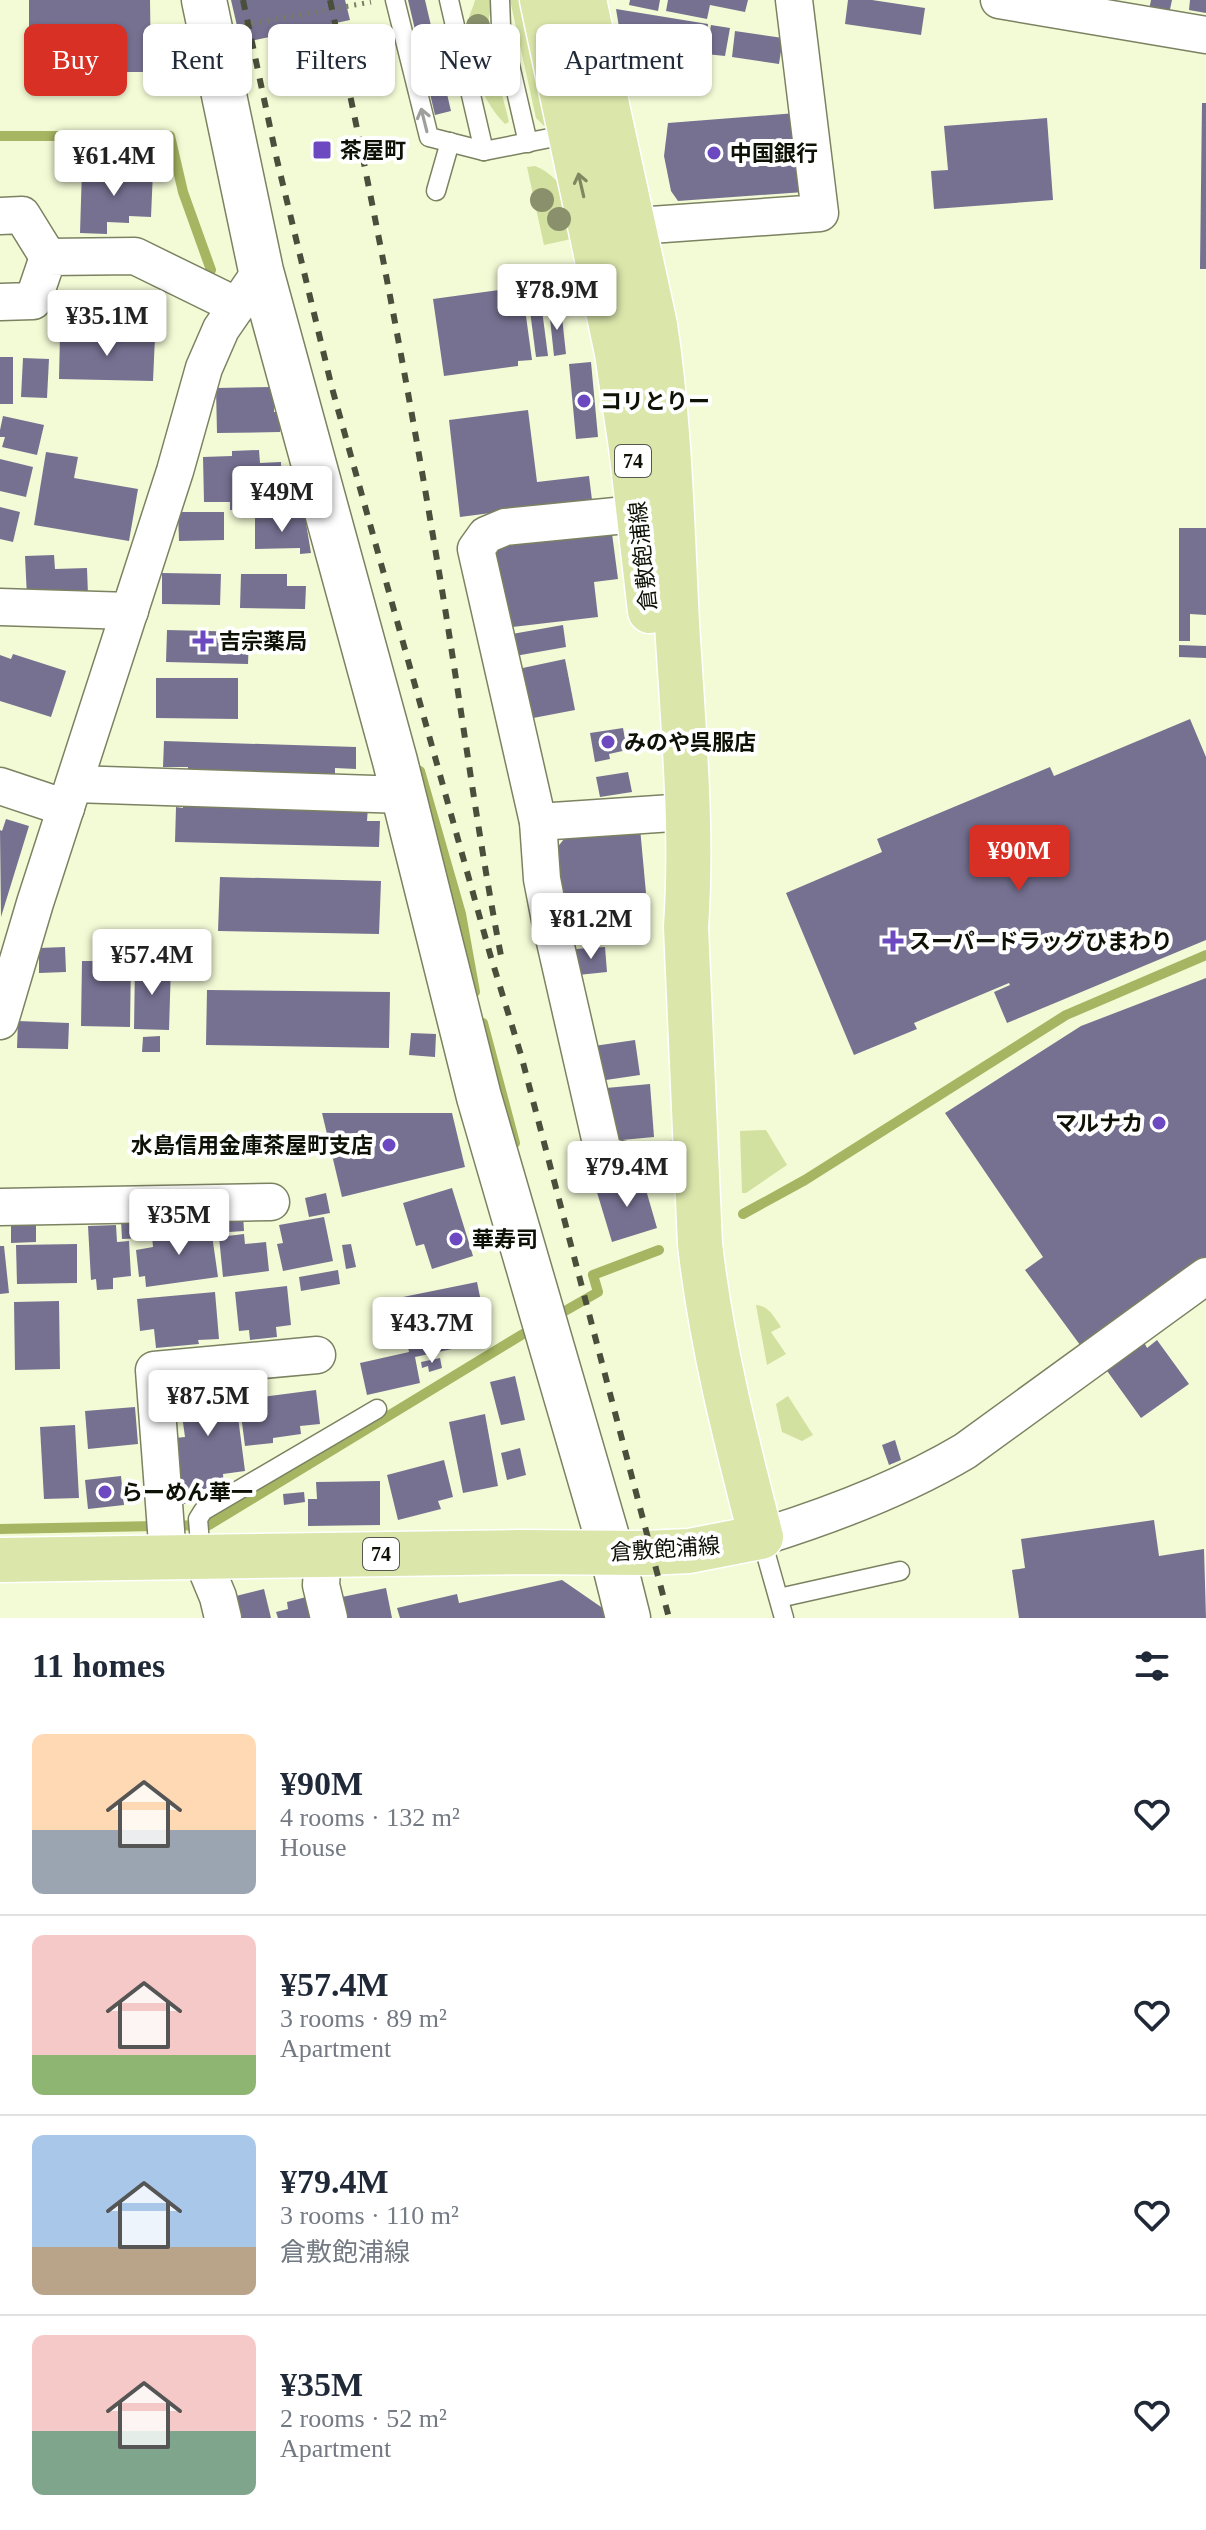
<!DOCTYPE html>
<html lang="en">
<head>
<meta charset="utf-8">
<style>
  :root { --surface:#fff; --page:#f6f6f7; --text:#1f2937; --muted:#747a83; --line:#e0e1e3; --accent:#d93025 }
  body { margin:0; font-family:"Times New Roman","Noto Sans JP",serif; background:var(--page); color:var(--text); height:100vh; display:flex; flex-direction:column; font-size:30px; white-space:nowrap }
  * { box-sizing:border-box; margin:0 }
  p { font-size:26px; color:var(--muted) }
  .icon { flex:none; width:44px; height:44px; fill:none; stroke:currentColor; stroke-width:2; stroke-linecap:round; stroke-linejoin:round }
  .map { position:relative; height:1618px; overflow:hidden }
  .drawer { display:flex; flex-direction:column; background:var(--surface); flex:1 }
  .drawer>* { flex:none }
  .banner { position:absolute; left:24px; top:24px; width:800px; height:72px; display:flex; gap:16px }
  .price { position:absolute; translate:-50% -68px; padding:0 18px; border-radius:8px; background:#fff; color:#222; font-size:26px; line-height:52px; filter:drop-shadow(0 2px 4px #0008) }
  .price::after { content:''; position:absolute; left:50%; top:48px; width:24px; height:18px; margin-left:-12px; background:inherit; clip-path:polygon(0 0,100% 0,50% 100%) }
  .price.selected { background:var(--accent); color:#fff }
  ul { padding:0; list-style:none }
  li { display:flex; align-items:center; gap:24px; height:200px; padding:0 32px }
  li+li { border-top:2px solid var(--line) }
  li span { display:grid; place-items:center; flex:none; width:224px; height:160px; border-radius:12px; color:#555 }
  li>.icon { margin-inline-start:auto }
  span .icon { width:96px; height:96px; fill:#fffc; stroke-width:1 }
  li b { font-size:34px }
  h2 { display:flex; justify-content:space-between; align-items:center; height:96px; padding:0 32px; font-size:34px }
  .pill { padding:0 28px; border-radius:12px; background:var(--surface); box-shadow:0 2px 6px #0004; font-size:28px; line-height:72px }
  .pill.selected { background:var(--accent); color:#fff }
  .map>svg:first-child { display:block }
  .green { fill:#d2e0a0 }
  .lines { fill:none; stroke-linecap:round; stroke-linejoin:round }
  .stream { stroke:#a6b562; stroke-width:10 }
  .building { fill:#767191 }
  .service-casing { stroke:#7b8261; stroke-width:21 }
  .minor-casing { stroke:#7b8261; stroke-width:39 }
  .tertiary-casing { stroke:#7b8261; stroke-width:47 }
  .primary-casing { stroke:#fff; stroke-width:47 }
  .path { stroke:#777c65; stroke-width:5; stroke-dasharray:2 6; stroke-linecap:butt }
  .service { stroke:#fff; stroke-width:18 }
  .minor { stroke:#fff; stroke-width:36 }
  .tertiary { stroke:#fff; stroke-width:44 }
  .primary { stroke:#dbe6ab; stroke-width:44 }
  .rail { stroke:#4a4f3c; stroke-width:6; stroke-dasharray:10 10; stroke-linecap:butt }
  .tree { fill:#89906b }
  .oneway { stroke:#9fa09b }
  .oneway2 { stroke:#7f8660 }
  .poi-dot { fill:#6c48c1; stroke:#fff; stroke-width:3 }
  .labels { text-anchor:middle; dominant-baseline:central; stroke-width:8; stroke-linejoin:round; paint-order:stroke }
  .shield { fill:#fff; stroke:#565850; stroke-width:2 }
  .shield-label { font-size:20px; font-weight:bold; fill:#0e1105 }
  .poi-label { font-size:22px; font-weight:bold; fill:#0e1105; stroke:#fff; text-anchor:start }
  .street-label { font-size:22px; fill:#0e1105; stroke:#fff }
</style>
</head>
<body>
<div class="map">
<svg width="1206" height="1618" viewBox="0 0 1206 1618">
  <rect width="100%" height="100%" fill="#f3fbd6"/>
  <g class="green">
    <path d="M475,0h18l-7,31 23,91 -4,2c-25,-25 -41,-71 -36,-106 1,-6 5,-12 6,-18z"/>
    <path d="M510,0h23l18,124 -7,2 -8,-8z"/>
    <path d="M535,166c31,13 38,42 50,70l-41,9 -17,-78z"/>
    <path d="M766,1130l21,35 -41,28h-4l-2,-62z"/>
    <path d="M756,1305c13,1 18,12 25,22l-10,5 15,22 -19,11z"/>
    <path d="M788,1396l25,39 -11,6 -20,-9 -6,-28z"/>
  </g>
  <g class="lines">
    <g class="stream">
      <path d="M0,136h170l13,56 28,78"/>
      <path d="M420,771l41,143 14,78"/>
      <path d="M483,1023l32,120"/>
      <path d="M743,1214l62,-34 261,-165 140,-60"/>
      <path d="M558,1315l40,-23 -5,-17 66,-25"/>
      <path d="M0,1529l209,-4 319,-194"/>
    </g>
  </g>
  <g class="building">
    <path d="M29,0h121l1,72h-49l-1,-18h-56v-24h-16z"/>
    <path d="M231,0h114l5,20 -109,23z"/>
    <path d="M408,0h17l26,111 -16,4z"/>
    <path d="M630,0h30l-2,11 -29,-6z"/>
    <path d="M668,0h80l-3,12 -35,-7 -3,14 -41,-8z"/>
    <path d="M848,0h24l53,8 -4,27 -76,-11z"/>
    <path d="M1151,0h21l-3,14 -20,-4z"/>
    <path d="M1190,0h16v13l-17,-3z"/>
    <path d="M616,9l92,15 -4,29 -83,-14z"/>
    <path d="M711,25l19,3 -5,28 -19,-2z"/>
    <path d="M735,31l48,7 -4,26 -47,-7z"/>
    <path d="M1202,103h4v166h-6z"/>
    <path d="M796,113l8,79 -126,9 -7,-10 -7,-35 4,-33z"/>
    <path d="M1047,118l6,82 -119,9 -3,-38 17,-1 -4,-44z"/>
    <path d="M82,169l71,2 -2,46 -22,-1v7l-22,-1v12l-27,-1z"/>
    <path d="M522,287l10,73 -14,1v5l-74,10 -11,-77z"/>
    <path d="M561,308l5,46 -12,2 -5,-47z"/>
    <path d="M542,310l6,46 -12,1 -6,-46z"/>
    <path d="M60,334l95,3 -2,44 -94,-2z"/>
    <rect x="0" y="357" width="13" height="47"/>
    <path d="M23,358l26,1 -2,39 -26,-1z"/>
    <path d="M591,362l7,75 -22,2 -7,-75z"/>
    <path d="M274,387v25h6v20l-63,1 -1,-45z"/>
    <path d="M528,410l9,72 52,-6 3,24 -132,17 -11,-97z"/>
    <path d="M3,416l41,9 -7,30 -35,-8 3,-10h-5v-7z"/>
    <path d="M259,450l1,13 21,-1 1,47 -52,1v-8h-26l-1,-45 29,-1v-5z"/>
    <path d="M46,452l32,5 -4,21 64,11 -9,52 -95,-16z"/>
    <path d="M0,459l33,8 -7,30 -26,-6z"/>
    <path d="M0,507l20,5 -7,30 -13,-3z"/>
    <path d="M178,512h46v28l-45,1z"/>
    <path d="M255,517h50l6,36 -11,1v-6l-45,1z"/>
    <path d="M611,526l7,53 -24,3 4,35 -94,11 -13,-73 14,-15z"/>
    <path d="M1179,528h27v87l-16,-1v27h-11z"/>
    <path d="M54,555l1,14 32,-1 1,27 -61,2 -2,-41z"/>
    <path d="M162,573l59,1 -1,31 -58,-1z"/>
    <path d="M241,574h46v12h19l-1,23 -65,-1z"/>
    <path d="M563,625l3,22 -51,9 -3,-22z"/>
    <path d="M167,630l82,2 -1,32 -82,-2z"/>
    <path d="M1179,645l27,1v12l-27,-1z"/>
    <path d="M13,654l53,17 -15,46 -51,-16v-46l11,4z"/>
    <path d="M565,659l10,51 -47,9 -10,-50z"/>
    <path d="M156,678h82v41l-82,-1z"/>
    <path d="M1190,719l16,38v183l-199,83 -13,-31 16,-7 -1,-2 -95,40 3,6 -63,26 -68,-162 96,-41 -5,-13 173,-72 4,9z"/>
    <path d="M623,728l4,22 -18,4 1,5 -15,3 -5,-29z"/>
    <path d="M164,741l192,6v22l-21,-1v11l-148,-4 1,-8h-25z"/>
    <path d="M628,772l4,20 -32,5 -4,-20z"/>
    <path d="M183,803l185,4 -1,14h13l-1,26 -204,-5 1,-35 7,1z"/>
    <path d="M6,819l23,7 -28,91 -1,-87 2,1z"/>
    <path d="M640,828l6,65 -85,8 -5,-52 12,-15z"/>
    <path d="M220,877l161,4 -2,53 -161,-3z"/>
    <path d="M591,901l1,25 -29,3 -2,-25z"/>
    <path d="M65,947l1,25 -27,1v-25z"/>
    <path d="M605,947l2,25 -29,3 -2,-26z"/>
    <path d="M110,950h16l-1,10h6l-1,67 -49,-1 1,-65h27z"/>
    <path d="M135,964l36,1 -2,65 -35,-1z"/>
    <path d="M1206,978v281l-123,90 -58,-79 18,-13 -98,-144 136,-87z"/>
    <path d="M207,990l183,2 -1,56 -183,-3z"/>
    <path d="M18,1021l51,2 -1,26 -51,-1z"/>
    <path d="M411,1033l25,1 -1,23 -26,-2z"/>
    <path d="M160,1036v16h-18l1,-15z"/>
    <path d="M635,1040l5,35 -41,6 -5,-35z"/>
    <path d="M650,1084l4,53 -43,4 -5,-53z"/>
    <path d="M322,1113h130l13,54 -123,30z"/>
    <path d="M642,1176l15,52 -45,14 -16,-53z"/>
    <path d="M452,1188l21,68 -41,13 -8,-25 -8,2 -13,-43z"/>
    <path d="M326,1193l4,20 -21,4 -4,-19z"/>
    <path d="M243,1215l1,16 -15,1 -1,-16z"/>
    <path d="M324,1217l9,44 -50,10 -6,-27 6,-1 -4,-18z"/>
    <path d="M146,1219l1,19 -25,1 -1,-19z"/>
    <path d="M210,1221l8,56 -72,10 -1,-11 -6,1 -3,-27 17,-3 -1,-11 36,-5 -1,-7z"/>
    <path d="M36,1222v20l-25,1v-20z"/>
    <path d="M116,1225l1,17 12,-1 2,35 -18,2v11l-16,1 -1,-11 -5,1 -3,-54z"/>
    <path d="M244,1234l1,10 21,-2 3,29 -46,6 -4,-40z"/>
    <path d="M77,1244v39l-60,1 -1,-39z"/>
    <path d="M351,1244l5,23 -10,2 -4,-24z"/>
    <path d="M0,1246h4l5,47 -9,1z"/>
    <path d="M338,1270l2,14 -39,7 -2,-14z"/>
    <path d="M477,1282l12,59 -74,16 5,26 -53,12 -7,-32 49,-11 -11,-54z"/>
    <path d="M287,1286l4,39 -15,2 1,10 -27,3 -1,-10 -10,1 -4,-39z"/>
    <path d="M215,1292l4,47 -21,1 1,4 -43,4 -2,-19 -14,2 -3,-32z"/>
    <path d="M59,1301l1,68 -45,1 -1,-68z"/>
    <path d="M1143,1340l4,8 10,-8 32,44 -48,34 -36,-50z"/>
    <path d="M440,1358l2,10 -13,4 -1,-6 -6,2 -1,-6z"/>
    <path d="M515,1376l10,44 -24,5 -11,-43z"/>
    <path d="M232,1378l5,31 -29,4 1,8 29,-4 7,54 -22,3 1,12 -40,18 -9,-66 10,-1 -7,-51z"/>
    <path d="M316,1390l4,34 -20,2 1,8 -28,4v5l-28,3 -6,-46z"/>
    <path d="M135,1407l3,37 -50,5 -3,-38z"/>
    <path d="M485,1414l13,72 -35,7 -14,-71z"/>
    <path d="M75,1425l4,73 -35,1 -4,-72z"/>
    <path d="M895,1440l6,20 -12,5 -7,-20z"/>
    <path d="M520,1448l6,27 -19,5 -6,-27z"/>
    <path d="M444,1460l9,37 -15,4 3,8 -43,11 -11,-45z"/>
    <path d="M121,1476l3,29 -36,4 -3,-29z"/>
    <path d="M380,1481v44l-72,1v-27h9l-1,-17z"/>
    <path d="M304,1492l1,10 -21,3 -1,-11z"/>
    <path d="M1154,1520l5,36 45,-7 2,69h-187l-7,-48 13,-2 -4,-29z"/>
    <path d="M562,1580l42,29 2,9h-206l-3,-10 60,-14 2,9z"/>
    <path d="M386,1588l6,30h-51l-4,-20z"/>
    <path d="M264,1589l7,29h-29l-6,-22z"/>
    <path d="M310,1596l6,22h-38l-2,-6 12,-3 -1,-7z"/>
  </g>
  <g class="lines">
    <defs>
      <g id="service">
        <path d="M395,0l34,137 55,14 86,-17"/>
        <path d="M449,0l35,151"/>
        <path d="M500,0l1,26 27,117"/>
        <path d="M436,191l14,-49"/>
        <path d="M761,1537l23,81"/>
        <path d="M201,1556l-3,-37 5,-8 174,-102"/>
        <path d="M779,1598l121,-27"/>
      </g>
      <g id="minor">
        <path d="M999,0l207,35"/>
        <path d="M0,216l22,-1 26,42"/>
        <path d="M608,228l212,-15 -26,-213"/>
        <path d="M0,302l33,-1 15,-44 87,-1 102,50"/>
        <path d="M666,511l-161,16 -19,8 -10,14 62,273 4,57 8,41 53,232c26,17 63,7 92,7"/>
        <path d="M0,607l130,4"/>
        <path d="M74,784l330,11"/>
        <path d="M0,786l66,22"/>
        <path d="M538,822l149,-10"/>
        <path d="M0,1021l35,-118 140,-432 29,-103 17,-39 40,-58"/>
        <path d="M0,1207l271,-5"/>
        <path d="M761,1537c71,-22 140,-48 204,-86l241,-175"/>
        <path d="M323,1555l-2,30 8,33"/>
        <path d="M201,1556l17,41 5,21"/>
        <path d="M168,1557l-14,-187 163,-15"/>
      </g>
      <path id="tertiary" d="M204,0l57,271 134,490 84,336 133,457 16,64"/>
      <g id="primary">
        <path d="M542,0l75,353 14,94 19,164"/>
        <path d="M0,1560l519,-8 127,1 43,-2 72,-14c-25,-97 -50,-194 -61,-293l-14,-317c7,-100 -3,-203 -9,-304 -5,-99 -7,-199 -22,-298l-71,-325"/>
      </g>
    </defs>
    <use href="#service" class="service-casing"/>
    <use href="#minor" class="minor-casing"/>
    <use href="#tertiary" class="tertiary-casing"/>
    <use href="#primary" class="primary-casing"/>
    <path class="path" d="M244,25l127,-23"/>
    <use href="#service" class="service"/>
    <use href="#minor" class="minor"/>
    <use href="#tertiary" class="tertiary"/>
    <use href="#primary" class="primary"/>
    <g class="rail">
      <path d="M243,0l34,160 55,228 158,566 31,101 148,563"/>
      <path d="M330,0c40,186 76,373 107,560 23,134 39,268 65,401"/>
    </g>
  </g>
  <g class="tree">
    <circle cx="478" cy="26" r="12"/>
    <circle cx="486" cy="73" r="12"/>
    <circle cx="542" cy="200" r="12"/>
    <circle cx="559" cy="219" r="12"/>
  </g>
  <defs><path id="oneway-shaft" d="M-6 0H5M1.5-3L5.5 0L1.5 3" fill="none" stroke-width="1.6" stroke-linecap="round" stroke-linejoin="round" transform="scale(2)"/></defs>
  <use class="oneway" href="#oneway-shaft" transform="translate(424 120) rotate(-104)"/>
  <use class="oneway2" href="#oneway-shaft" transform="translate(581 185) rotate(-103)"/>
  <g class="poi-dot">
    <rect x="312" y="140" width="20" height="20" rx="4"/>
    <circle cx="714" cy="153" r="8"/>
    <circle cx="584" cy="401" r="8"/>
    <path d="M199 629h8v8h8v8h-8v8h-8v-8h-8v-8h8z"/>
    <circle cx="608" cy="742" r="8"/>
    <path d="M889 929h8v8h8v8h-8v8h-8v-8h-8v-8h8z"/>
    <circle cx="1159" cy="1123" r="8"/>
    <circle cx="389" cy="1145" r="8"/>
    <circle cx="456" cy="1239" r="8"/>
    <circle cx="105" cy="1492" r="8"/>
  </g>
  <g class="labels">
    <g class="shield">
      <rect x="615" y="445" width="36" height="32" rx="6"/>
      <rect x="363" y="1538" width="36" height="32" rx="6"/>
    </g>
    <g class="shield-label">
      <text x="633" y="461">74</text>
      <text x="381" y="1554">74</text>
    </g>
    <g class="poi-label">
      <text x="340" y="150">茶屋町</text>
      <text x="730" y="153">中国銀行</text>
      <text x="600" y="401">コリとりー</text>
      <text x="219" y="641">吉宗薬局</text>
      <text x="624" y="742">みのや呉服店</text>
      <text x="909" y="941">スーパードラッグひまわり</text>
      <text x="1143" y="1123" text-anchor="end">マルナカ</text>
      <text x="373" y="1145" text-anchor="end">水島信用金庫茶屋町支店</text>
      <text x="472" y="1239">華寿司</text>
      <text x="121" y="1492">らーめん華一</text>
    </g>
    <g class="street-label">
      <text transform="translate(643 556) rotate(-96)">倉敷飽浦線</text>
      <text transform="translate(665 1549) rotate(-4)">倉敷飽浦線</text>
    </g>
  </g>
</svg>
<b class="price" style="left:114px;top:198px">¥61.4M</b>
<b class="price" style="left:557px;top:332px">¥78.9M</b>
<b class="price" style="left:107px;top:358px">¥35.1M</b>
<b class="price" style="left:282px;top:534px">¥49M</b>
<b class="price selected" style="left:1019px;top:893px">¥90M</b>
<b class="price" style="left:591px;top:961px">¥81.2M</b>
<b class="price" style="left:152px;top:997px">¥57.4M</b>
<b class="price" style="left:627px;top:1209px">¥79.4M</b>
<b class="price" style="left:179px;top:1257px">¥35M</b>
<b class="price" style="left:432px;top:1365px">¥43.7M</b>
<b class="price" style="left:208px;top:1438px">¥87.5M</b>
<div class="banner">
<a class="pill selected">Buy</a>
<a class="pill">Rent</a>
<a class="pill">Filters</a>
<a class="pill">New</a>
<a class="pill">Apartment</a>
</div>
</div>
<section class="drawer">
<h2>11 homes<svg class="icon" aria-label="filters" viewBox="0 0 24 24"><path d="M4 7h16M4 17h16"/><circle cx="9" cy="7" r="2"/><circle cx="15" cy="17" r="2"/></svg></h2>
<ul>
<li><span style="background:linear-gradient(#ffd9b3 60%,#9aa5b1 0)"><svg class="icon" aria-label="home" viewBox="0 0 24 24"><path d="M3 11l9-7 9 7M6 9v11h12V9"/></svg></span><div><b>¥90M</b><p>4 rooms · 132 m²</p><p>House</p></div><svg class="icon" aria-label="heart" viewBox="0 0 24 24"><path d="M12 20l-8-8c-3-5 5-10 8-4 3-6 11-1 8 4z"/></svg></li>
<li><span style="background:linear-gradient(#f6c9c9 75%,#8fb573 0)"><svg class="icon" aria-label="home" viewBox="0 0 24 24"><path d="M3 11l9-7 9 7M6 9v11h12V9"/></svg></span><div><b>¥57.4M</b><p>3 rooms · 89 m²</p><p>Apartment</p></div><svg class="icon" aria-label="heart" viewBox="0 0 24 24"><path d="M12 20l-8-8c-3-5 5-10 8-4 3-6 11-1 8 4z"/></svg></li>
<li><span style="background:linear-gradient(#a9c7e8 70%,#b9a48a 0)"><svg class="icon" aria-label="home" viewBox="0 0 24 24"><path d="M3 11l9-7 9 7M6 9v11h12V9"/></svg></span><div><b>¥79.4M</b><p>3 rooms · 110 m²</p><p>倉敷飽浦線</p></div><svg class="icon" aria-label="heart" viewBox="0 0 24 24"><path d="M12 20l-8-8c-3-5 5-10 8-4 3-6 11-1 8 4z"/></svg></li>
<li><span style="background:linear-gradient(#f6c9c9 60%,#7fa58c 0)"><svg class="icon" aria-label="home" viewBox="0 0 24 24"><path d="M3 11l9-7 9 7M6 9v11h12V9"/></svg></span><div><b>¥35M</b><p>2 rooms · 52 m²</p><p>Apartment</p></div><svg class="icon" aria-label="heart" viewBox="0 0 24 24"><path d="M12 20l-8-8c-3-5 5-10 8-4 3-6 11-1 8 4z"/></svg></li>
</ul>
</section>
</body>
</html>
